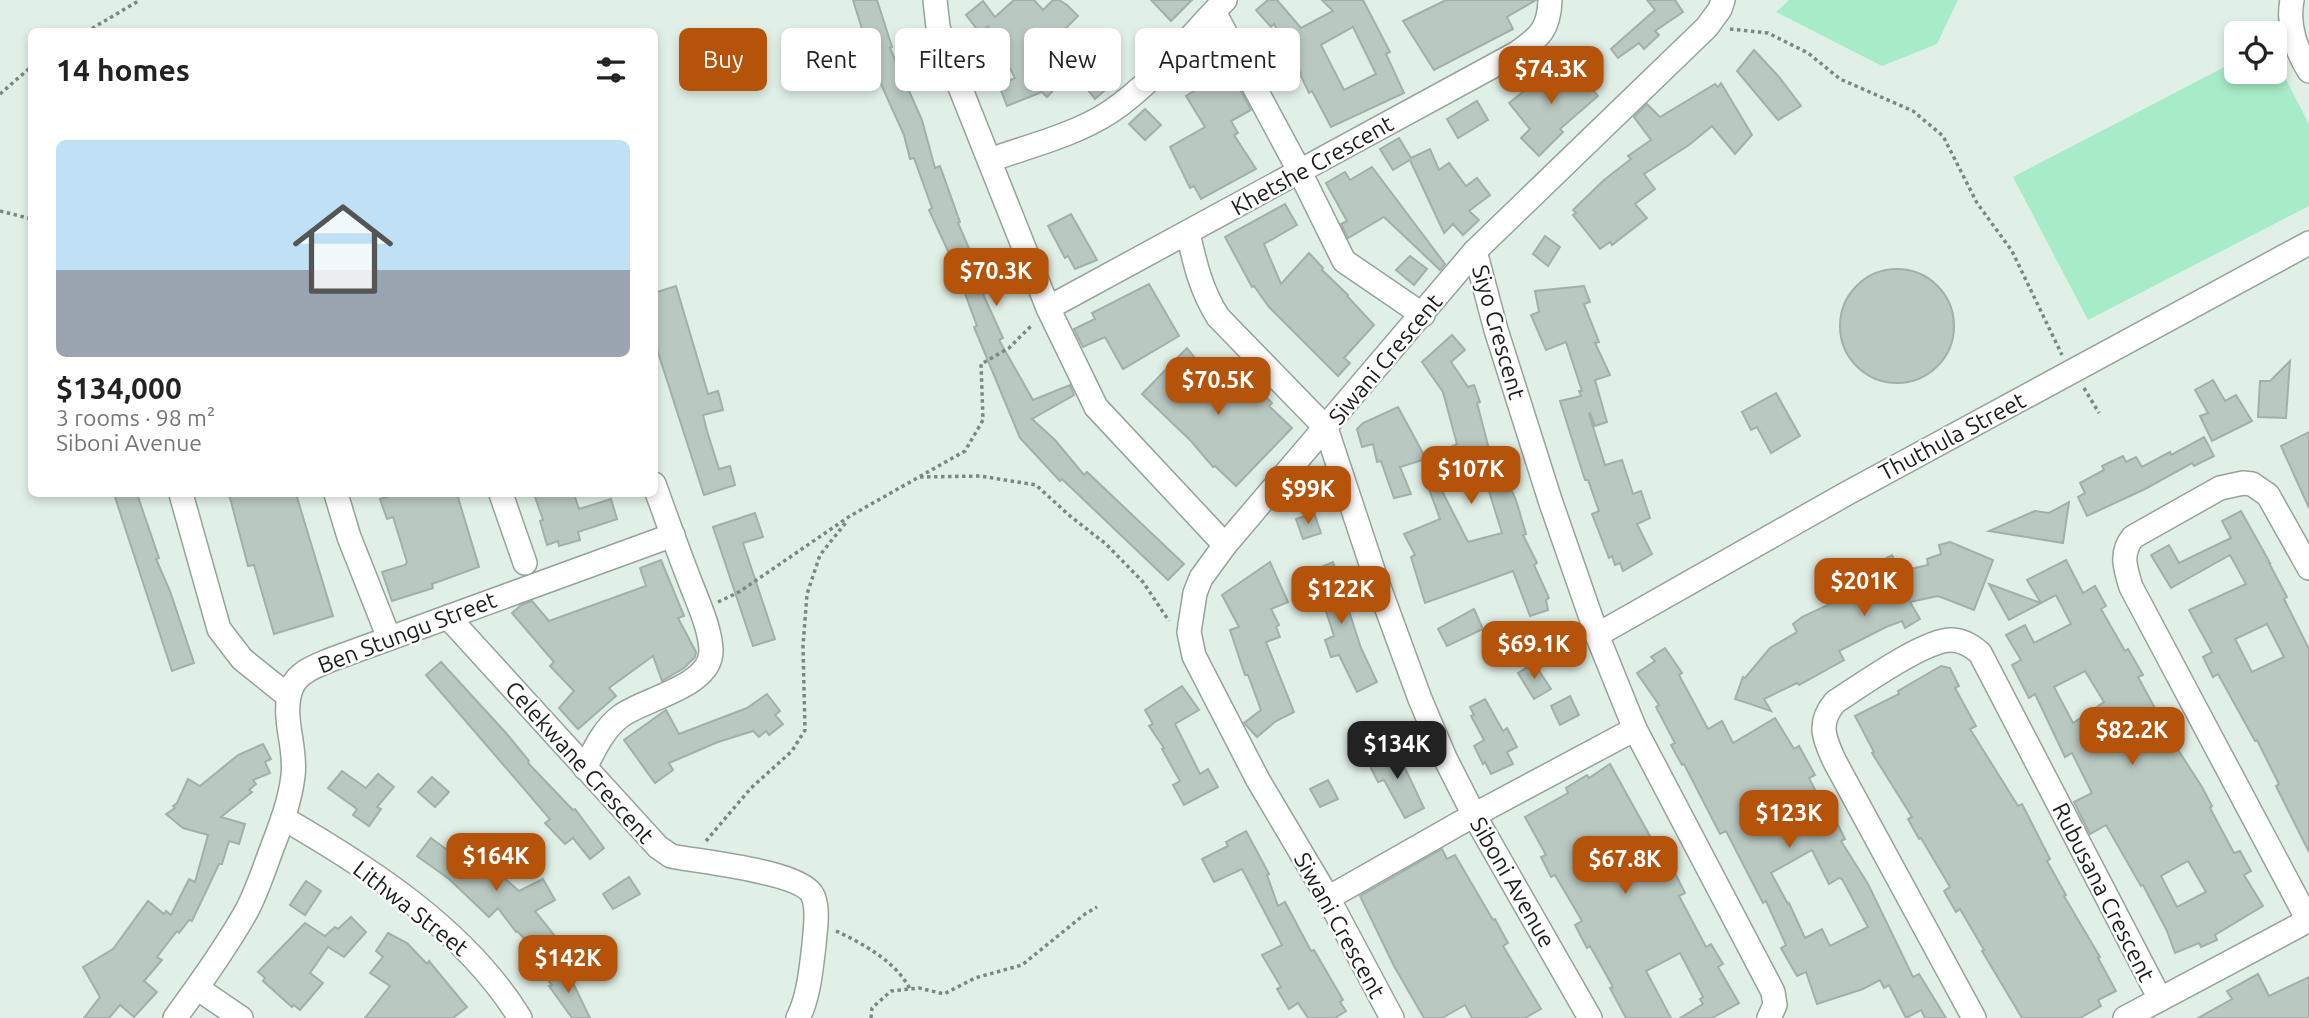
<!DOCTYPE html>
<html lang="en">
<head>
<meta charset="utf-8">
<style>
  :root { --surface:#fff; --page:#f2f2f2; --text:#222; --muted:#767676; --accent:#b45309 }
  body { margin:0; font-family:Ubuntu,sans-serif; background:var(--page); color:var(--text); height:100vh; display:flex; flex-direction:column; font-size:26px; white-space:nowrap }
  * { box-sizing:border-box; margin:0 }
  p { font-size:23px; color:var(--muted) }
  .icon { flex:none; width:38px; height:38px; fill:none; stroke:currentColor; stroke-width:2; stroke-linecap:round; stroke-linejoin:round }
  .map { position:relative; flex:1; overflow:hidden }
  .panel { position:absolute; left:28px; top:28px; width:630px; height:469px; display:flex; flex-direction:column; background:var(--surface); border-radius:10px; box-shadow:0 4px 10px #0003 }
  .panel>* { flex:none }
  .top-card { position:absolute; left:679px; top:28px; width:665px; height:63px; display:flex; gap:14px }
  .buttons { position:absolute; left:2224px; top:21px; display:grid; gap:14px }
  .buttons a { display:grid; place-items:center; width:63px; height:63px; border-radius:10px; background:var(--surface); box-shadow:0 4px 10px #0003; font-size:35px }
  .price { position:absolute; translate:-50% -60px; padding:0 16px; border-radius:14px; background:var(--accent); color:#fff; font-size:23px; line-height:46px; filter:drop-shadow(0 2px 4px #0008) }
  .price::after { content:''; position:absolute; left:50%; top:42px; width:21px; height:16px; margin-left:-10px; background:inherit; clip-path:polygon(0 0,100% 0,50% 100%) }
  .price.current { background:#222; color:#fff }
  ul { padding:0; list-style:none }
  li { display:grid; align-content:center; gap:14px; height:371px; padding:0 28px }
  li span { display:grid; place-items:center; height:217px; border-radius:10px; color:#555 }
  li>.icon { margin-inline-start:auto }
  span .icon { width:126px; height:126px; fill:#fffc; stroke-width:1 }
  li b { font-size:30px }
  h2 { display:flex; justify-content:space-between; align-items:center; height:84px; padding:0 28px; font-size:30px }
  .tag { padding:0 24px; border-radius:10px; background:var(--surface); box-shadow:0 4px 10px #0003; font-size:24px; line-height:63px }
  .tag.current { background:var(--accent); color:#fff }
  .map>svg:first-child { display:block }
  .green { fill:#a7ecc9 }
  .building { fill:#b9c8c0; stroke:#a1b0a8; stroke-width:2; fill-rule:evenodd }
  .lines { fill:none; stroke-linecap:round; stroke-linejoin:round }
  .minor-casing { stroke:#95a39b; stroke-width:26 }
  .path { stroke:#7d8781; stroke-width:3.5; stroke-dasharray:3.5 3.5; stroke-linecap:butt }
  .minor { stroke:#fff; stroke-width:23 }
  .labels { text-anchor:middle; dominant-baseline:central; stroke-width:5; stroke-linejoin:round; paint-order:stroke }
  .street-label { font-size:23px; fill:#191e1b; stroke:#fff }
</style>
</head>
<body>
<div class="map">
<svg width="2309" height="1018" viewBox="0 0 2309 1018">
  <rect width="100%" height="100%" fill="#e1f0e7"/>
  <g class="green">
    <path d="M1789,0h169l-21,44 -55,22 -106,-54z"/>
    <path d="M2275,58l34,66v82l-221,114 -75,-143 223,-116v11h39z"/>
  </g>
  <g class="building">
    <path d="M853,0h24l15,47 -2,1 32,72 13,48 5,-2 20,56 -2,1 30,69 -5,2 20,44 -4,2 34,60 37,-15 4,10 -42,24 23,21 29,35 3,-3 97,92 -16,16 -106,-101 -2,2 -40,-43 -46,-111 3,-1 -23,-62 -25,-54 3,-2 -18,-50 -4,1 -6,-24 -29,-64z"/>
    <path d="M1014,0h20l9,10 10,-10h6l8,5 11,11 -13,13 47,55 -17,15 -23,-29 -25,27 -5,-5 -35,14 -8,-21 16,-7 -27,-52 -8,7 -14,-18 17,-14 12,16z"/>
    <path d="M1151,0h41l-21,21z"/>
    <path d="M1268,0h9l24,28 32,-17 -11,-11h41l27,52 -4,2 18,39 -73,34 -19,-36 -3,2 -9,-19 1,-1 -27,-49 -3,3 -15,-17zM1353,27l23,47 -32,16 -23,-45z"/>
    <path d="M1446,0h90l-29,17 6,12 -79,41 -31,-49z"/>
    <path d="M1647,0h28l8,12 -28,19 4,4 -15,14 -5,-6 -21,15 -7,-9 44,-39z"/>
    <path d="M1219,50l32,60 -20,11 7,12 -4,2 22,34 -55,30 -7,-13 -4,2 -20,-41 35,-20 -19,-31 26,-17 3,-3 -10,-19z"/>
    <path d="M1754,50l25,27 22,29 -23,14 -41,-49z"/>
    <path d="M1555,59l21,28 8,-7 14,16 -38,33 3,3 -24,24 -18,-18 9,-9 -21,-26 33,-26 -4,-5z"/>
    <path d="M1721,83l31,52 -17,19 -23,-28 -23,19 -45,29 11,15 -20,15 12,14 -35,27 -2,-3 -10,7 -27,-34 3,-2 -3,-3 31,-30 27,-21 -3,-3 23,-16 -17,-23 13,-13 13,13 55,-33 3,3z"/>
    <path d="M1477,101l11,19 -30,18 -11,-19z"/>
    <path d="M1145,109l16,16 -16,15 -16,-16z"/>
    <path d="M1399,138l12,20 19,-9 9,21 10,-7 17,23 11,-8 13,17 -21,16 10,9 -16,15 -10,-11 -9,9 -34,-73 -17,10 -13,-21z"/>
    <path d="M1372,167l73,97 -5,6 -56,-53 -36,21 -7,-14 6,-3 -21,-38 19,-11 5,8z"/>
    <path d="M1285,204l12,21 -33,19 17,40 28,-31 14,15 -1,2 26,25 -1,1 27,29 -30,33 6,5 -12,13 -69,-69 -15,-21 -2,1 -27,-50z"/>
    <path d="M1071,214l26,46 -22,9 -7,-13 -3,2 -17,-32z"/>
    <path d="M1545,236l15,11 -12,19 -15,-12z"/>
    <path d="M1410,256l17,13 -13,16 -18,-15z"/>
    <circle cx="1897" cy="326" r="57"/>
    <path d="M1149,284l30,52 -56,33 -18,-32 -22,10 -9,-18 21,-10 -3,-6z"/>
    <path d="M676,286l32,108 10,-3 5,19 -20,5 4,16 12,38 11,-3 5,19 -31,10 -50,-155v-47z"/>
    <path d="M1584,286l6,16 -6,2 15,38 -4,1 15,32 -15,5 12,42 -12,4 -5,-13 -1,1 16,51 17,-5 11,34 8,-3 9,27 -13,6 15,30 -29,17 -3,-8 -5,2 -3,-9 -3,2 -10,-26 -7,-18 7,-3 -11,-31h-3l-25,-79 21,-5 -2,-5h3l-16,-49 -20,8 -15,-35 8,-3 -4,-21z"/>
    <path d="M1452,335l13,15 -14,12 17,25 6,-2 6,17 -3,1 13,50 3,-2 23,49 10,34 -3,1 14,28 -3,2 15,33 -3,2 2,10 -18,6 -17,-45 -88,32 -14,-46 4,-2 -11,-21 36,-15 -11,-30 10,-4 29,57 34,-9 -18,-58 -25,8 -10,-35 8,-4 -14,-52 -21,-30z"/>
    <path d="M1187,348l23,29 2,-2 25,24 21,-20 11,12 -5,4 8,8 -3,3 23,22 -56,58 -21,-20 -2,1 -22,-26 -49,-47z"/>
    <path d="M2290,361l-4,57 -28,-1 2,-36h10z"/>
    <path d="M2213,380l12,21 11,-6 16,26 -40,20 -12,-25 8,-3 -13,-23z"/>
    <path d="M1776,393l24,43 -29,17 -14,-26 -6,3 -9,-18z"/>
    <path d="M1398,407l28,52 -26,8 11,27 -17,4 -13,-37 -4,1 -4,-18 -11,3 -5,-18 6,-6z"/>
    <path d="M2309,432v76l-28,-62z"/>
    <path d="M2204,437l10,19 -20,10 -2,-3 -47,26 -58,27 -9,-19 7,-4 -5,-10 24,-13 -2,-4 21,-10 3,6 10,-5 6,10 28,-15 1,3z"/>
    <path d="M114,494h23l22,64 -3,1 14,32 24,72 -22,8z"/>
    <path d="M229,494h67l37,122 -59,18 -20,-69 -6,1z"/>
    <path d="M397,494h60l22,73 -47,17 1,4 -41,13 -10,-29 23,-7 2,-3 -14,-45 -6,2 -7,-20z"/>
    <path d="M534,494h40l5,15 32,-10 6,20 -39,13 2,8 -21,6 -1,-5 -11,4 -7,-24 3,-1z"/>
    <path d="M2069,502l-6,41 -74,-12 46,-20 14,2z"/>
    <path d="M2241,511l29,52h-1l18,34 -3,2 25,50v203l-33,-66 3,-2 -22,-44 -2,1 -37,-67 -5,3 -10,-20 9,-5 -23,-42 57,-26 -16,-29 -59,33 -20,-33 18,-10 10,18 52,-25 -9,-17zM2267,624l17,33 -32,15 -17,-33z"/>
    <path d="M755,513l8,24 -20,6 32,96 -22,7 -40,-119z"/>
    <path d="M1314,513l7,20 -18,6 -7,-20z"/>
    <path d="M1950,542l43,18 -19,50 -36,-14 -28,6 10,17 -15,9 -3,-7 -16,6 -47,24 5,9 -45,25 -2,-2 -33,16 7,12 -36,-12 8,-22 2,1 25,-30 27,-16 -4,-8 9,-7 62,-29 -7,-14 35,-19 9,16 27,-6 -1,-6 14,-5 -2,-9z"/>
    <path d="M661,560l23,56 -6,2 18,34 -1,5 -11,11 -22,13 -9,-25 -44,32 7,8 -38,33 -19,-21 15,-17 -24,-25 4,-4 -42,-49 9,-8 11,-4 17,20 97,-35 -6,-18z"/>
    <path d="M2066,560l17,33 12,-7 11,20 -5,3 24,42 3,-2 15,26 -5,2 19,35 7,-4 17,30 -8,4 29,45 10,19 -2,2 24,45 6,-2 11,20 -7,4 19,31 -48,29 2,5 -16,7 -2,-4 -24,10 -8,-22 -24,-46 -2,1 -35,-61 -16,9 -16,-32 18,-9 -20,-40 -7,4 -30,-63 -6,4 -17,-33 9,-5 -15,-25 19,-10 9,18 37,-19 -15,-29 -15,8 -14,-23zM2085,671l19,31 -31,21 -19,-36zM2188,861l18,31 -29,15 -16,-31z"/>
    <path d="M1270,562l18,40 -17,7 8,16 -3,2 4,10 -14,5 28,70 -18,9 -19,16 -13,-14 17,-13 -13,-35h-3l-15,-45 9,-3 -17,-32z"/>
    <path d="M1333,562l28,86 16,34 -20,10 -18,-37 -8,2 -6,-17 9,-4 -15,-46 -10,4 -5,-20z"/>
    <path d="M1989,584l52,19 -32,17z"/>
    <path d="M1474,609l9,20 -36,17 -9,-17z"/>
    <path d="M1557,638l7,14 -27,14 -8,-15z"/>
    <path d="M1665,648l17,25 -3,2 29,54 14,-8 11,22 42,-25 19,31 5,-3 16,29 -6,3 22,43 4,-2 10,20 -4,2 27,43 45,93 6,-3 27,44h-21l-4,-8 -15,8 -17,-33 -5,3 -4,-8 -17,9 -46,15 -11,-32 -9,4 -16,-28 5,-3 -20,-44 -3,2 -37,-72 -6,3 -36,-70 -2,1 -11,-20 4,-2 -19,-36 3,-2 -22,-32 18,-12 -4,-4zM1812,850l17,34 10,-6 3,1 26,48 -38,19 -8,-17 -17,9 -16,-35 -1,1 -17,-31z"/>
    <path d="M441,662l65,71 23,28 -1,2 45,47 2,-1 29,39 -14,11 -17,-21 -8,6 -20,-21 5,-4 -124,-144z"/>
    <path d="M1534,663l17,26 -17,10 -16,-26z"/>
    <path d="M1941,666l9,2 9,18 -4,2 21,38 -6,3 48,77 4,-2 28,55 -3,2 19,34 -2,1 36,61 -2,1 18,33 -18,9 3,6 -21,12h-58l-40,-67 2,-1 -24,-41 -4,3 -12,-21 6,-4 -29,-49 -2,1 -11,-20 4,-2 -40,-64 2,-1 -19,-36 44,-22 -1,-3z"/>
    <path d="M1182,686l17,24 -24,14 25,50 8,-5 10,18 -34,18 -11,-20 7,-4 -18,-32 2,-1 -15,-22 4,-2 -8,-14z"/>
    <path d="M767,694l13,17 -5,4 8,9 -14,11 -3,-4 -7,6 -6,-6 -35,11 -49,21 4,7 -18,13 -31,-43 42,-30 13,24 68,-26z"/>
    <path d="M1570,696l9,19 -19,10 -9,-19z"/>
    <path d="M1485,699l18,32 4,-3 10,19 -10,5 6,12 -22,10 -6,-12 -2,2 -9,-18 10,-6 -13,-24 3,-1 -4,-8z"/>
    <path d="M263,744l8,15 -6,3 5,11 -17,7 3,4 -7,6 3,2 -31,25 24,7 -6,20 -10,-3 -7,23h-3l-27,57 -3,-1 -10,13 -2,-2 -20,26 5,3 -18,21 13,11 -23,25 -14,-12 -11,13h-25l16,-21 -17,-30 30,-18 35,-48 16,13 2,-3 5,4 18,-36 6,3 13,-47 -25,-7 -17,-14 9,-6 -2,-2 4,-3 11,-24 12,7 38,-31z"/>
    <path d="M1395,747l29,61 -19,10 -21,-38 -6,2 -11,-22z"/>
    <path d="M1610,764l61,110 4,-1 10,20 -6,3 27,51 5,-3 12,20 -5,3 21,36 -27,15h-32l23,-14 -3,-5 3,-2 -23,-44 -34,18 25,47h-45l-16,-30 3,-1 -23,-41 -3,2 -12,-23 7,-4 -27,-46 -4,2 -10,-20 5,-2 -21,-38 43,-24 -2,-5 21,-13 2,3z"/>
    <path d="M342,771l24,17 12,-14 16,13 -17,20 4,2 -12,17 -16,-11 4,-6 -29,-21z"/>
    <path d="M432,777l17,15 -14,15 -17,-15z"/>
    <path d="M1328,780l10,19 -18,8 -10,-18z"/>
    <path d="M1246,831l23,43 -2,1 11,31 7,-4 26,49 3,-1 29,50 -3,2 6,9 -11,7h-27l-10,-15 -9,6 -12,-20 4,-2 -19,-32 20,-10 -40,-76 -28,13 -12,-23 26,-13 -2,-4z"/>
    <path d="M431,838l27,20 19,-15 16,25 26,23 24,-12 12,21 -20,11 27,34 -17,15 -28,-29 -1,1 -18,-24 -9,9 -40,-38 -32,-23z"/>
    <path d="M1442,849l5,10 8,-4 38,65 2,-1 13,24 -5,3 38,63 -16,9h-53l-7,-13 -23,13h-18l-30,-52 -34,-70z"/>
    <path d="M629,877l11,17 -27,15 -10,-15z"/>
    <path d="M306,881l15,10 -16,24 -15,-10z"/>
    <path d="M351,917l15,15 -22,25 -16,-10 -18,26 13,10 -23,27 -6,-5 -2,2 -29,-26 2,-3 -7,-6 47,-49 20,13 10,-9 3,2z"/>
    <path d="M388,933l19,10 20,21 2,-3 38,46 -14,11h-88l25,-32 -20,-13 13,-16 -7,-6z"/>
    <path d="M563,968l10,15 17,35h-18l-23,-32 3,-1 -5,-6z"/>
    <path d="M2258,974l11,22 40,-19v41h-111l34,-19 -5,-8z"/>
  </g>
  <g class="lines">
    <defs>
      <g id="minor">
        <path d="M935,0l3,27 8,25 102,256 48,99 129,138"/>
        <path d="M2292,0c-5,26 4,49 17,71"/>
        <path d="M1214,12l86,160 44,89 79,54"/>
        <path d="M990,160c39,-14 85,-25 120,-48 42,-28 79,-75 115,-112"/>
        <path d="M1188,233c7,31 13,57 30,84l108,111 50,151 44,120 25,59 29,57 116,203"/>
        <path d="M1475,251l21,79 54,170 47,135 38,94 138,263 2,13 -6,13"/>
        <path d="M1048,308l469,-255c23,-16 32,-24 33,-53"/>
        <path d="M181,494l38,135 23,30 46,37"/>
        <path d="M336,494l13,43 40,101"/>
        <path d="M501,494l24,69"/>
        <path d="M448,617l210,230 13,9c28,6 131,15 142,40 6,14 2,34 1,49 -3,24 -5,51 -16,73"/>
        <path d="M1597,635l247,-140 465,-252"/>
        <path d="M585,768c9,-18 19,-40 36,-52 24,-18 91,-29 90,-66 -1,-22 -12,-45 -20,-66 -13,-33 -25,-67 -37,-100"/>
        <path d="M283,818c88,51 183,112 237,200"/>
        <path d="M1328,898l146,-83 161,-86"/>
        <path d="M2308,920l-177,-333c-6,-19 -11,-34 2,-50l87,-49 23,-5 9,1 16,11 41,73"/>
        <path d="M197,988l44,30"/>
        <path d="M175,1018c25,-34 50,-69 71,-106 11,-20 18,-43 26,-64 9,-23 18,-47 21,-72 4,-30 -13,-61 -1,-89 6,-15 24,-21 38,-27l343,-125"/>
        <path d="M1392,1018l-64,-120 -70,-118 -64,-124 -5,-24 6,-39 6,-15 24,-33 250,-294 232,-224 13,-18 3,-9"/>
        <path d="M1974,1018l-139,-256c-11,-23 -18,-39 0,-60 25,-16 89,-62 116,-62 11,0 20,5 29,13l180,346"/>
        <path d="M2125,1018l184,-98"/>
      </g>
    </defs>
    <use href="#minor" class="minor-casing"/>
    <g class="path">
      <path d="M1730,29l38,4 40,20 32,26 73,32 30,25 34,67 35,48 50,104"/>
      <path d="M86,32l54,-32"/>
      <path d="M0,94l32,-28"/>
      <path d="M0,211l32,8"/>
      <path d="M2084,388l15,25"/>
      <path d="M920,477l60,-1 56,9 34,31 36,28 37,38 26,39"/>
      <path d="M718,602l21,-10 111,-76 115,-65 18,-31 -2,-56 28,-16 24,-24"/>
      <path d="M706,841l45,-53 41,-37 13,-21 -2,-84 4,-52 13,-39 27,-34"/>
      <path d="M836,931c28,13 60,31 74,58"/>
      <path d="M871,1018l1,-10 19,-17 28,-3 25,6 31,-16 47,-13 63,-51 12,-7"/>
    </g>
    <use href="#minor" class="minor"/>
  </g>
  <g class="labels">
    <g class="street-label">
      <text transform="translate(1312 165) rotate(-29)">Khetshe Crescent</text>
      <text transform="translate(1499 332) rotate(74)">Siyo Crescent</text>
      <text transform="translate(1385 359) rotate(-50)">Siwani Crescent</text>
      <text transform="translate(1952 436) rotate(-28)">Thuthula Street</text>
      <text transform="translate(407 632) rotate(-21)">Ben Stungu Street</text>
      <text transform="translate(580 762) rotate(48)">Celekwane Crescent</text>
      <text transform="translate(1513 882) rotate(60)">Siboni Avenue</text>
      <text transform="translate(2104 892) rotate(63)">Rubusana Crescent</text>
      <text transform="translate(411 908) rotate(38)">Lithwa Street</text>
      <text transform="translate(1340 925) rotate(61)">Siwani Crescent</text>
    </g>
  </g>
</svg>
<div class="buttons">
<a><svg class="icon" aria-label="locate" viewBox="0 0 24 24"><circle cx="12" cy="12" r="6"/><path d="M12 2v4M12 18v4M2 12h4M18 12h4"/></svg></a>
</div>
<b class="price" style="left:1551px;top:106px">$74.3K</b>
<b class="price" style="left:996px;top:308px">$70.3K</b>
<b class="price" style="left:1218px;top:417px">$70.5K</b>
<b class="price" style="left:1471px;top:506px">$107K</b>
<b class="price" style="left:1308px;top:526px">$99K</b>
<b class="price" style="left:1864px;top:618px">$201K</b>
<b class="price" style="left:1341px;top:626px">$122K</b>
<b class="price" style="left:1534px;top:681px">$69.1K</b>
<b class="price" style="left:2132px;top:767px">$82.2K</b>
<b class="price current" style="left:1397px;top:781px">$134K</b>
<b class="price" style="left:1789px;top:850px">$123K</b>
<b class="price" style="left:496px;top:893px">$164K</b>
<b class="price" style="left:1625px;top:896px">$67.8K</b>
<b class="price" style="left:568px;top:995px">$142K</b>
<div class="top-card">
<a class="tag current">Buy</a>
<a class="tag">Rent</a>
<a class="tag">Filters</a>
<a class="tag">New</a>
<a class="tag">Apartment</a>
</div>
<section class="panel">
<h2>14 homes<svg class="icon" aria-label="filters" viewBox="0 0 24 24"><path d="M4 7h16M4 17h16"/><circle cx="9" cy="7" r="2"/><circle cx="15" cy="17" r="2"/></svg></h2>
<ul>
<li><span style="background:linear-gradient(#bfe0f5 60%,#9aa5b1 0)"><svg class="icon" aria-label="home" viewBox="0 0 24 24"><path d="M3 11l9-7 9 7M6 9v11h12V9"/></svg></span><div><b>$134,000</b><p>3 rooms · 98 m²</p><p>Siboni Avenue</p></div></li>
</ul>
</section>
</div>
</body>
</html>
